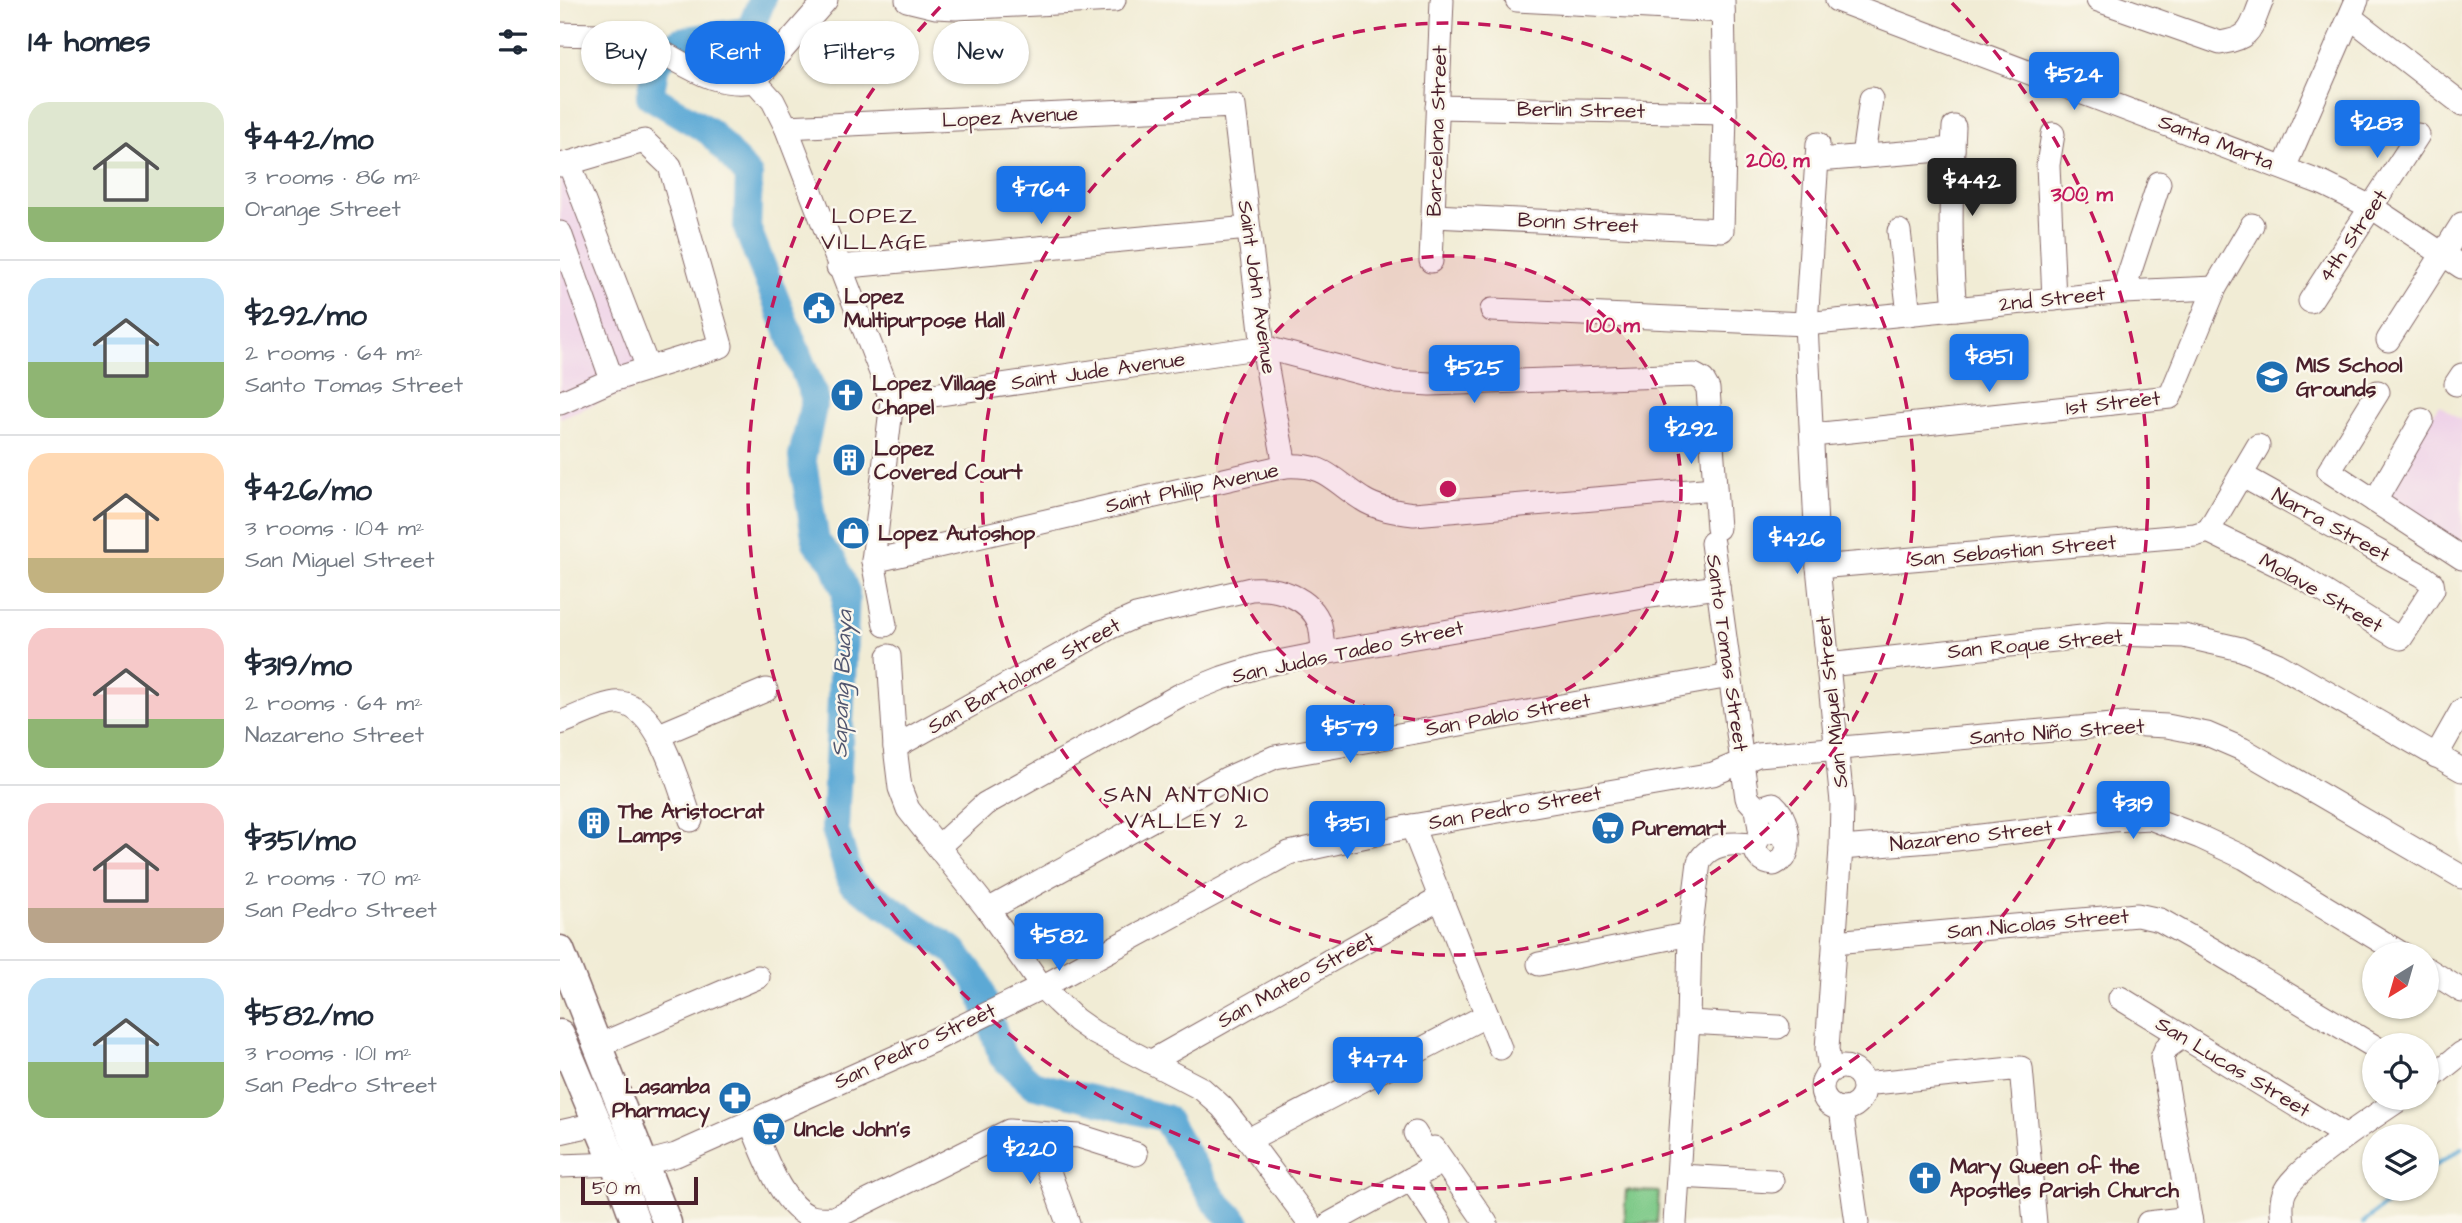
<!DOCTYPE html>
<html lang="en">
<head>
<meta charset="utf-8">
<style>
  :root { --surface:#fff; --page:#f2f2f3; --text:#1f2937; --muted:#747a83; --line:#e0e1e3; --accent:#1a73e8 }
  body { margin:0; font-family:"Architects Daughter",sans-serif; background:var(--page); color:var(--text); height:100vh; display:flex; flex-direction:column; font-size:26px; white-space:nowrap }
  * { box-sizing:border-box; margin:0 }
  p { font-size:23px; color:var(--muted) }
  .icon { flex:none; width:38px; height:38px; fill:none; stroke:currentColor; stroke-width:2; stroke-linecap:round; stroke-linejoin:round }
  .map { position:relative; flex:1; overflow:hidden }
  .side { display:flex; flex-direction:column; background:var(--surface); width:560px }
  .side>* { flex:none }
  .hud { position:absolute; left:21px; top:21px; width:665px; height:63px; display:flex; gap:14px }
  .needle { width:46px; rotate:217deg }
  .fabs { position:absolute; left:1802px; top:942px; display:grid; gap:14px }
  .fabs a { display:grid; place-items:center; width:77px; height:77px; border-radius:50%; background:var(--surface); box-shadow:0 2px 5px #0004; font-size:35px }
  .scale { position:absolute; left:21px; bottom:18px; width:117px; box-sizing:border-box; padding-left:7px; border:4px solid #4a1f2b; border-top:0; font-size:19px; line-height:24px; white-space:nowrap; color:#4a1f2b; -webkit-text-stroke:5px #fbf7ec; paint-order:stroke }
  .price { position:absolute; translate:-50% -60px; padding:0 16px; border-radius:7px; background:var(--accent); color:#fff; font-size:23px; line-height:46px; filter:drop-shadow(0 2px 4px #0008) }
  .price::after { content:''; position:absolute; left:50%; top:42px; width:21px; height:16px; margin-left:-10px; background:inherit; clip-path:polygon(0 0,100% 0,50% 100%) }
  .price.selected { background:#222; color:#fff }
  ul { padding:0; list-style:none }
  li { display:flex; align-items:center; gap:21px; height:175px; padding:0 28px }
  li+li { border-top:2px solid var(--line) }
  li span { display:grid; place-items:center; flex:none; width:196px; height:140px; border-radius:21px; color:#555 }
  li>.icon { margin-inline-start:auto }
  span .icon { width:84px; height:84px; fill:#fffc; stroke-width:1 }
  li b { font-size:30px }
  h2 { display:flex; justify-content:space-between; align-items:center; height:84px; padding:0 28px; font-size:30px }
  .tag { padding:0 24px; border-radius:32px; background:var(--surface); box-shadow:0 2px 5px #0004; font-size:24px; line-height:63px }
  .tag.selected { background:var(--accent); color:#fff }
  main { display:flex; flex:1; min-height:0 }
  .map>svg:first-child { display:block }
  .built { fill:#eed0e8 }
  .green { fill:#7dc987; stroke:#647459; stroke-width:2 }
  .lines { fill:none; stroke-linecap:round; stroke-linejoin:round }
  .stream { stroke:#5ba9d5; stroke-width:4.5 }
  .river { stroke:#5ba9d5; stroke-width:28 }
  .minor-casing { stroke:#846766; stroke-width:25 }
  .major-casing { stroke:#846766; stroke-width:31 }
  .minor { stroke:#fff; stroke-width:23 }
  .major { stroke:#fff; stroke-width:28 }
  .ring { fill:none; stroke:#c2185b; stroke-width:3.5; stroke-dasharray:12 9 }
  .labels { text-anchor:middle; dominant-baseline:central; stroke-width:5; stroke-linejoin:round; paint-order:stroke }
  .street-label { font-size:21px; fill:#4a1f2b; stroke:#fbf7ec }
  .poi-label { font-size:21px; font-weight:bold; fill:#4a1f2b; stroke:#fbf7ec; text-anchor:start }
  .neighbourhood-label { font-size:23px; letter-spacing:2px; fill:#4a1f2b; stroke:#fbf7ec }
  .water-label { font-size:23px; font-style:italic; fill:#51566f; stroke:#fbf7ec }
  .centre { fill:#c2185b; stroke:#fbf7ec; stroke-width:3.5 }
  .ring-label { font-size:21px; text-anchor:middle; font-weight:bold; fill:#c2185b; stroke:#fbf7ec; stroke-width:5; stroke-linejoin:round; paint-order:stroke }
</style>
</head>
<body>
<main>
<section class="side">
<h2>14 homes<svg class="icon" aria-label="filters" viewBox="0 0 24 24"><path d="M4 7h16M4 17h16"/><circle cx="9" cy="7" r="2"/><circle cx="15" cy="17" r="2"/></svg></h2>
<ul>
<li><span style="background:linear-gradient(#dfe7d0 75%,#8fb573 0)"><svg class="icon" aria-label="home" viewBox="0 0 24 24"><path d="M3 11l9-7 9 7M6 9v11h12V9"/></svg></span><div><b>$442/mo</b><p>3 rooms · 86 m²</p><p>Orange Street</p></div></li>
<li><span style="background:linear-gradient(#bfe0f5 60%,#8fb573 0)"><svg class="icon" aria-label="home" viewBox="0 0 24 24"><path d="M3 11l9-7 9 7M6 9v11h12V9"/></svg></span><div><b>$292/mo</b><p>2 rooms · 64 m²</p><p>Santo Tomas Street</p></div></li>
<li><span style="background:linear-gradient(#ffd9b3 75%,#c2b280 0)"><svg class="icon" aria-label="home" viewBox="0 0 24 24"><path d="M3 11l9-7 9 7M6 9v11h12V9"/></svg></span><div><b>$426/mo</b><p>3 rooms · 104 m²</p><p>San Miguel Street</p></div></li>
<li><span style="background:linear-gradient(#f6c9c9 65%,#8fb573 0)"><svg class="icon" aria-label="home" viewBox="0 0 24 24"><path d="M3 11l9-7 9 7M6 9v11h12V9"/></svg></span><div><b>$319/mo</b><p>2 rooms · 64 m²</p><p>Nazareno Street</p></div></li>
<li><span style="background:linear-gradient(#f6c9c9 75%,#b9a48a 0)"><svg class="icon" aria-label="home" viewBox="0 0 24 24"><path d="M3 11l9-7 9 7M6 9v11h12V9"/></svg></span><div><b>$351/mo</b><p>2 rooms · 70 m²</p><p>San Pedro Street</p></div></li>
<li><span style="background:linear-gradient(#bfe0f5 60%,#8fb573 0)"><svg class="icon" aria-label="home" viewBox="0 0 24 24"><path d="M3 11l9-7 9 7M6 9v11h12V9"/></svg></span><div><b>$582/mo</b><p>3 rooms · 101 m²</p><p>San Pedro Street</p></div></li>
</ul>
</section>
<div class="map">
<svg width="1902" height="1223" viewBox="0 0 1902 1223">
  <rect width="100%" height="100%" fill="#fbf7ec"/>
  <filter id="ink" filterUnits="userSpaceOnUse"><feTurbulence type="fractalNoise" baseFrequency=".0143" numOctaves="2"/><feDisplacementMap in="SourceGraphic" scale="14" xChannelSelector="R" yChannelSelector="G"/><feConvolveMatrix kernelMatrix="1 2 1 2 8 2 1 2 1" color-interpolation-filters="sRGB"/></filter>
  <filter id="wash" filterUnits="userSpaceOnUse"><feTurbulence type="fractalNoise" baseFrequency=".00686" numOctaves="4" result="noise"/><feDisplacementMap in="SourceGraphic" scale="28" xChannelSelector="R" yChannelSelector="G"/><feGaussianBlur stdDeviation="1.57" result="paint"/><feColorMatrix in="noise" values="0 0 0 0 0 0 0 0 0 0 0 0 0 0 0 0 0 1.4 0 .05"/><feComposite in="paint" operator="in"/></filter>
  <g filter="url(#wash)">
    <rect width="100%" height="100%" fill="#f1ecd5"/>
    <g class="built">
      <path d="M0,150l90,232 -90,36z"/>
      <path d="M1879,405l23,15v130l-83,-54z"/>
    </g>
    <path class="green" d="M1066,1190l33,2 -2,31h-33z"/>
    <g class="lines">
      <g class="stream">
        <path d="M1867,1171l35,-23"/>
        <path d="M1803,1223l42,-35"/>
      </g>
      <path class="river" d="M202,0l-12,30 -70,11 -24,23 -6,32 60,36 39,44 -2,52 68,170 -13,59 14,85 17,19 13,31 -11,237 16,53 103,69 23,30 25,75 30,28 133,34 49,82 23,23"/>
    </g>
  </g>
  <g filter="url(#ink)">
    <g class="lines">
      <defs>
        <g id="minor">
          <path d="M347,0l29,7 20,1 158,-8"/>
          <path d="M957,0l206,11"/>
          <path d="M1277,0l487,184 49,24 89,59"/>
          <path d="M1538,0l122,43c33,-5 30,-15 42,-43"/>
          <path d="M1790,17l112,87"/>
          <path d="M0,34c21,1 57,0 75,6 44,15 69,49 120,41l71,-81"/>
          <path d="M195,81l18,20 13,26 106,274 -19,160 12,64"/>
          <path d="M877,107l288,6"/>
          <path d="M226,127l448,-21 29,241 22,119"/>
          <path d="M1394,127c-3,61 -5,121 1,182"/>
          <path d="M1493,134l-5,31 6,134"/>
          <path d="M1258,144l-12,180 12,243 24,235 -1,46 -14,201 3,21"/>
          <path d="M1303,156l8,-57"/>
          <path d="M1258,160l135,-11"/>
          <path d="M0,165l9,-2 79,205"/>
          <path d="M1724,168l73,-168"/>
          <path d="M874,216l288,14 3,-117 -2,-113"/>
          <path d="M1339,231l10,83"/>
          <path d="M0,233l52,147"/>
          <path d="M871,261l11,-261"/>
          <path d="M278,267l410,-39"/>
          <path d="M1563,292l36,-109"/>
          <path d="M1750,301l108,-166"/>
          <path d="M932,310l314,14 317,-32 92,-4"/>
          <path d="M1828,340l74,-116"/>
          <path d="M1896,384l6,-9"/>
          <path d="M1818,392l-49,79 133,87"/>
          <path d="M332,401l371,-54 133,35 34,2 264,-9 9,5 5,9 10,139"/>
          <path d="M0,403l52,-23 109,-34 -51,-180 -26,-25 -75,22"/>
          <path d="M1253,435l357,-38 45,-109 37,-63"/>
          <path d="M1815,501l47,-81"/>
          <path d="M1648,531l90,44 97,61 6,2 32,-49 -1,-6 -11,-8 -180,-100"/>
          <path d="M1648,531l50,-85"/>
          <path d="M1152,543l35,255 10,11 4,26"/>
          <path d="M313,561l412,-95c42,-2 45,13 77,33 15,10 35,13 52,15l300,-25"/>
          <path d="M1258,567l377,-32 13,-4"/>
          <path d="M329,656l6,91 5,41 8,21 80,101 54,77 15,15 19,18 17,12 109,57 20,18 26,33 62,83"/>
          <path d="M1268,665l281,-31 75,2 57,13 36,15 185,106"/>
          <path d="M0,723c14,-5 47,-22 61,-20 39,6 58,85 70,117"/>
          <path d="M99,735l107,-45"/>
          <path d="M335,747l216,-120 25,-11 115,-27c26,-2 60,8 69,36 2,9 2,19 4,28"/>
          <path d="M1876,756l26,-46"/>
          <path d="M1197,809l16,-5c13,11 20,39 11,54l-10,6c-11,-1 -18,-7 -19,-18 4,-13 13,-17 26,-13l6,9"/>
          <path d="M852,826l88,222"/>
          <path d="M379,846l46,-42 197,-110 40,-16 41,-13 61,-12 319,-56 75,-10"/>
          <path d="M1281,848l115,-9 157,-19 37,-2 50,19 45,21 157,96"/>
          <path d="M428,910l238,-131 49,-22 455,-81"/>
          <path d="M1274,942l303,-27 23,5 53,30 162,97"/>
          <path d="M979,964l151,-30"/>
          <path d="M1867,969l35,22"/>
          <path d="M1560,998l226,138"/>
          <path d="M1128,1022l90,5"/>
          <path d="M1623,1036l-17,12 -4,10 29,165"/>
          <path d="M37,1046l161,-69"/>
          <path d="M592,1061l289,-163"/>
          <circle cx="1283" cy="1088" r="21"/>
          <path d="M1867,1081l35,-28"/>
          <path d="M1304,1084l157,-16 14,155"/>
          <path d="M1281,1109l16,114"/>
          <path d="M190,1121c12,27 31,88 62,96 6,2 15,1 22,1l175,-87 70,5 57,18"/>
          <path d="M0,1132l36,-8"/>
          <path d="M475,1134l33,89"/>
          <path d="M688,1140l239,-125"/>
          <path d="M874,1148l52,75"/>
          <path d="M0,1166l85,-3 31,-8 258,-115 108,-53 247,-134 123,-27 301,-52 45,-19 367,-31 42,2 40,8 35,15 220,128"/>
          <path d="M1119,1176l93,5"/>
          <path d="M851,1179l29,44"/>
          <path d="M771,1223l104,-57 -20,-33"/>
          <path d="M1115,1223l13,-201 2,-88 9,-72c11,-20 36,-20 56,-16"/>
          <path d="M1588,1223l42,-5"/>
          <path d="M1723,1223c-1,-10 -3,-22 2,-32 11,-24 93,-77 118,-94"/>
        </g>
        <g id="major">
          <path d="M0,950l107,273"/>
          <path d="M0,1034l55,131 21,58"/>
        </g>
      </defs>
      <use href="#minor" class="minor-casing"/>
      <use href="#major" class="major-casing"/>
      <use href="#minor" class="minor"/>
      <use href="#major" class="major"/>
    </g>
  </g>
  <circle cx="888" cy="489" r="233" fill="#c2185b" fill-opacity=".12"/>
  <g class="ring">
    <circle cx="888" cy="489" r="233"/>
    <circle cx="888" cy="489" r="466"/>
    <path d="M1392 3A700 700 0 1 1 384 3"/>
  </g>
  <defs>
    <symbol id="civic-disc" viewBox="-11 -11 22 22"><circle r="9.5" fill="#1f6fb2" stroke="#fbf7ec"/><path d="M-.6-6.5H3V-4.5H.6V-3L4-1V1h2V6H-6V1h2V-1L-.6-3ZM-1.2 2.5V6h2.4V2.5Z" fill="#fff"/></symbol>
    <symbol id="school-disc" viewBox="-11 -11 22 22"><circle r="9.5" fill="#1f6fb2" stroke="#fbf7ec"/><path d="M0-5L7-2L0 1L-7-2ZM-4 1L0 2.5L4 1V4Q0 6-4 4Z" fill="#fff"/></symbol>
    <symbol id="church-disc" viewBox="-11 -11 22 22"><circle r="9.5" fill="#1f6fb2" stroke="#fbf7ec"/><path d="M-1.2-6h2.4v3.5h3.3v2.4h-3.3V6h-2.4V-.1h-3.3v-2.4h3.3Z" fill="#fff"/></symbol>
    <symbol id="building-disc" viewBox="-11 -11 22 22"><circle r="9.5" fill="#1f6fb2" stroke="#fbf7ec"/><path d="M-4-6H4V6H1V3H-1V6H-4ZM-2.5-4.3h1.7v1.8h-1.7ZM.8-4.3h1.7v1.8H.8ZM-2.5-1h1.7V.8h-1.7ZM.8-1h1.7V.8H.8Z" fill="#fff"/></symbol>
    <symbol id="shop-disc" viewBox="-11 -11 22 22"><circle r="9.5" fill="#1f6fb2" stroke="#fbf7ec"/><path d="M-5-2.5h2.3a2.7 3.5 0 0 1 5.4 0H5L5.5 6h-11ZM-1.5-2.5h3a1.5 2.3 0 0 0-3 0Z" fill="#fff"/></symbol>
    <symbol id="supermarket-disc" viewBox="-11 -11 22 22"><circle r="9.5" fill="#1f6fb2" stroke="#fbf7ec"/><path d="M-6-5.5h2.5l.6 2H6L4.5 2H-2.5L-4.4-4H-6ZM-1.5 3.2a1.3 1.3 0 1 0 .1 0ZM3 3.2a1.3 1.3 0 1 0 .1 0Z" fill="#fff"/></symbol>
    <symbol id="pharmacy-disc" viewBox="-11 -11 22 22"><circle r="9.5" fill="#1f6fb2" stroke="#fbf7ec"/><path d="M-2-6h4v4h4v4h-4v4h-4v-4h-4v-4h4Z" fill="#fff"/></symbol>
  </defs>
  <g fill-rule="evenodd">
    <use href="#civic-disc" x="240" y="289" width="38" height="38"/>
    <use href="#school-disc" x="1693" y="358" width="38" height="38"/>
    <use href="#church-disc" x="268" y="376" width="38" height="38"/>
    <use href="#building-disc" x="270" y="441" width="38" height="38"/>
    <use href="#shop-disc" x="274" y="514" width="38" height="38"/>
    <use href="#building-disc" x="15" y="804" width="38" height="38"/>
    <use href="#supermarket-disc" x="1029" y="809" width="38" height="38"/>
    <use href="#pharmacy-disc" x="156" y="1079" width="38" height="38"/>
    <use href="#supermarket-disc" x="190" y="1110" width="38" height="38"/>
    <use href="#church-disc" x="1346" y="1159" width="38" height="38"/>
  </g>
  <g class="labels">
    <g class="street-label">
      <text transform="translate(1021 110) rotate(1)">Berlin Street</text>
      <text transform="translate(450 117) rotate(-3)">Lopez Avenue</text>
      <text transform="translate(877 131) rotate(-88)">Barcelona Street</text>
      <text transform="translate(1656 142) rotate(21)">Santa Marta</text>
      <text transform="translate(1018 223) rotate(3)">Bonn Street</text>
      <text transform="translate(1793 236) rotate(-56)">4th Street</text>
      <text transform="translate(697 287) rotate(82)">Saint John Avenue</text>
      <text transform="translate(1492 299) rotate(-6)">2nd Street</text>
      <text transform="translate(538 371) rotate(-8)">Saint Jude Avenue</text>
      <text transform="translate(1553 403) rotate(-6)">1st Street</text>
      <text transform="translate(632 488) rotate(-12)">Saint Philip Avenue</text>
      <text transform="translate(1771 525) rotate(29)">Narra Street</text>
      <text transform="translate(1453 551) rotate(-5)">San Sebastian Street</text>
      <text transform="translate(1761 593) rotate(30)">Molave Street</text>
      <text transform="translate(1475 644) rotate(-5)">San Roque Street</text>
      <text transform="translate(788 652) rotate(-12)">San Judas Tadeo Street</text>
      <text transform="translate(1167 653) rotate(82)">Santo Tomas Street</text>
      <text transform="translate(464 676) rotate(-29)">San Bartolome Street</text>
      <text transform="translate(1272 702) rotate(-96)">San Miguel Street</text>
      <text transform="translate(948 715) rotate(-10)">San Pablo Street</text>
      <text transform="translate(1497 732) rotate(-4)">Santo Niño Street</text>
      <text transform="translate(955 808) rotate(-10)">San Pedro Street</text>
      <text transform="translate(1411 836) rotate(-6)">Nazareno Street</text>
      <text transform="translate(1478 924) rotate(-5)">San Nicolas Street</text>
      <text transform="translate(736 980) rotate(-29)">San Mateo Street</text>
      <text transform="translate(355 1046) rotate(-25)">San Pedro Street</text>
      <text transform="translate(1673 1067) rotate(31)">San Lucas Street</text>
    </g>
    <g class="poi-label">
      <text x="284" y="296">Lopez<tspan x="284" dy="24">Multipurpose Hall</tspan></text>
      <text x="1736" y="365">MIS School<tspan x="1736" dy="24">Grounds</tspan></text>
      <text x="312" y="383">Lopez Village<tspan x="312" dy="24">Chapel</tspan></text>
      <text x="314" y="448">Lopez<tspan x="314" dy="24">Covered Court</tspan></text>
      <text x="318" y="533">Lopez Autoshop</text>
      <text x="58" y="811">The Aristocrat<tspan x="58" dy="24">Lamps</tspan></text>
      <text x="1072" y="828">Puremart</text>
      <text x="150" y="1086" text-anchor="end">Lasamba<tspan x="150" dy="24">Pharmacy</tspan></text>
      <text x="234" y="1129">Uncle John's</text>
      <text x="1390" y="1166">Mary Queen of the<tspan x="1390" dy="24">Apostles Parish Church</tspan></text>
    </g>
    <g class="neighbourhood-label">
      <text x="315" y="216">LOPEZ<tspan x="315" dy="26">VILLAGE</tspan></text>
      <text x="627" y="795">SAN ANTONIO<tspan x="627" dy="26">VALLEY 2</tspan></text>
    </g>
    <g class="water-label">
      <text transform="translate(282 684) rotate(-88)">Sapang Buaya</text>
    </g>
  </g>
  <circle cx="888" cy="489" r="10" class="centre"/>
  <g class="ring-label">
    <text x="1218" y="167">200 m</text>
    <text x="1522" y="201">300 m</text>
    <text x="1053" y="332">100 m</text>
  </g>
</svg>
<div class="fabs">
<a><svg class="needle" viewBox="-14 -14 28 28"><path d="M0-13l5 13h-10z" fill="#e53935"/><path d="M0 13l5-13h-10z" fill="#747a83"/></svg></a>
<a><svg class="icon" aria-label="locate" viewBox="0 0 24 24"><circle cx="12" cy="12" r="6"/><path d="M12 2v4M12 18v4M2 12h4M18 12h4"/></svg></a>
<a><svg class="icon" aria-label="layers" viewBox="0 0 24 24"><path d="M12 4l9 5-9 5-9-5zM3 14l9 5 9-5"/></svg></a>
</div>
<div class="scale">50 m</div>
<b class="price" style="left:1514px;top:112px">$524</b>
<b class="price" style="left:1817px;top:160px">$283</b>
<b class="price selected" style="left:1412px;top:218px">$442</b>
<b class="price" style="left:481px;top:226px">$764</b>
<b class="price" style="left:1429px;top:394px">$851</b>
<b class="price" style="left:914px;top:405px">$525</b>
<b class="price" style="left:1131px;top:466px">$292</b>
<b class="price" style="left:1237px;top:576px">$426</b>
<b class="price" style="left:790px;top:765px">$579</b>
<b class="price" style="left:1573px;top:841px">$319</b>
<b class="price" style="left:787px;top:861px">$351</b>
<b class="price" style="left:499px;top:973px">$582</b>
<b class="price" style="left:818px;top:1097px">$474</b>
<b class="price" style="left:470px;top:1186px">$220</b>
<div class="hud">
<a class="tag">Buy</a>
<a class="tag selected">Rent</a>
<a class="tag">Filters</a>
<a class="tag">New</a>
</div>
</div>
</main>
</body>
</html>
